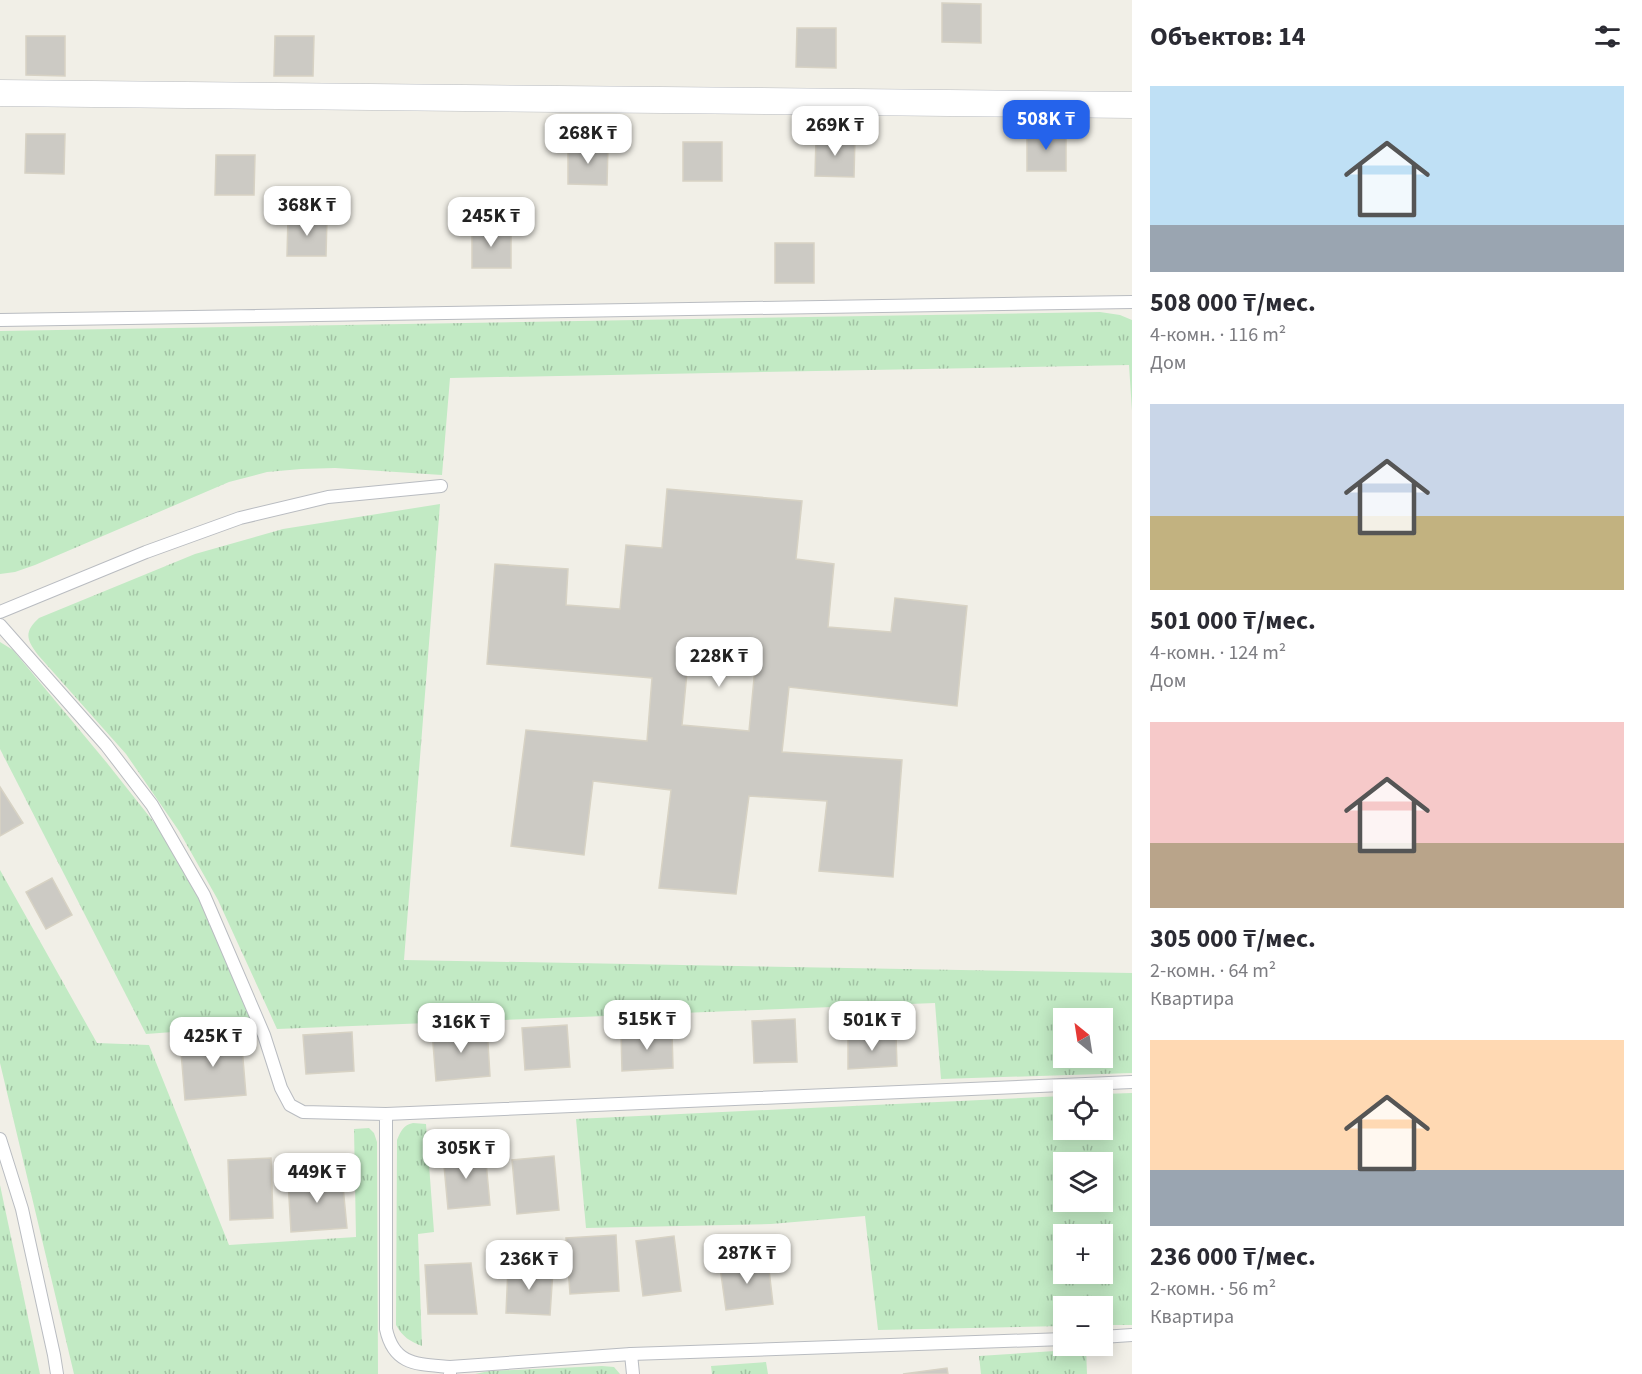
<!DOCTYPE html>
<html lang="ru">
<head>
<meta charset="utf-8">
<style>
  :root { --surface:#fff; --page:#f7f7f7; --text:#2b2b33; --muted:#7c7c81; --accent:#2563eb }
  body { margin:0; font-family:"Source Sans 3",sans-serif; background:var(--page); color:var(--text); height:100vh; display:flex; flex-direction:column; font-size:22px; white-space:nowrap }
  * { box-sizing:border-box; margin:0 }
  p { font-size:20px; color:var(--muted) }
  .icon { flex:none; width:33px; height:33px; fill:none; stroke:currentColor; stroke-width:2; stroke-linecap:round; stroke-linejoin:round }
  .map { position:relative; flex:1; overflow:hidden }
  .side { display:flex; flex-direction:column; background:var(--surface); width:510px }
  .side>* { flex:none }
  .needle { width:39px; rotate:330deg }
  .tools { position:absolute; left:1053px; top:1008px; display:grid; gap:12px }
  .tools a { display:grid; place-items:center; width:60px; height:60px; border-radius:0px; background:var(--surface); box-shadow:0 3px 15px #0003; font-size:30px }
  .price { position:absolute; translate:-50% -51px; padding:0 14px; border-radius:12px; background:#fff; color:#222; font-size:20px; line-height:39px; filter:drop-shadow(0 2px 3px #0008) }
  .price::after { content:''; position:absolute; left:50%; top:36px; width:18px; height:14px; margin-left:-9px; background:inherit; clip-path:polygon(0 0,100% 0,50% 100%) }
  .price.current { background:var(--accent); color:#fff }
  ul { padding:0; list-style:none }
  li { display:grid; align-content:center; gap:12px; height:318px; padding:0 18px }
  li span { display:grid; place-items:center; height:186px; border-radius:0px; color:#555 }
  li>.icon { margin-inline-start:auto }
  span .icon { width:108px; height:108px; fill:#fffc; stroke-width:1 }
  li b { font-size:26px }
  h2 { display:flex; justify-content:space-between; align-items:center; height:72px; padding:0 18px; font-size:26px }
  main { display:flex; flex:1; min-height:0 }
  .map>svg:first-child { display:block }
  .grass { fill:url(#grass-tufts); fill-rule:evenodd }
  .building { fill:#cccac4; stroke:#d7d2c4; stroke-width:1.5; fill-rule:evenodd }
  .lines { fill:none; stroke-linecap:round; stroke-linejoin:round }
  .lane-casing { stroke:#b9bcc1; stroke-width:14 }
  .street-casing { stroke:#b9bcc1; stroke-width:27 }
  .lane { stroke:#fff; stroke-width:12 }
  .street { stroke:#fff; stroke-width:26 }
</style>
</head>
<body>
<main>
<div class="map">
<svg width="1132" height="1374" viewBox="0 0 1132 1374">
  <defs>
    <pattern id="grass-tufts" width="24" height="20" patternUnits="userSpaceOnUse" patternTransform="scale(1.5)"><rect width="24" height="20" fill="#c2eac4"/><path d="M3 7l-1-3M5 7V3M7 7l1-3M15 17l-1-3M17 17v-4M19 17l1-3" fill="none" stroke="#a1c1a3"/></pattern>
  </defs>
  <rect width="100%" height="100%" fill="#f1efe7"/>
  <g class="grass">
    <path d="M1100,312l20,3 12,5v91l-3,-46 -679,13 -8,97 -107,-7 -34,1 -34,3 -38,10 -194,83 -20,7 -15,2v-243z"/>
    <path d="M440,504l-36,456 728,13v100l-191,6 -6,-76 -658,26 -59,-129 -39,-69 -53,-77 -88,-99c-12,-16 -14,-23 1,-37l156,-64 88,-25zM1102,1018v40h-38v-40z"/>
    <path d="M0,642l13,8 94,113 53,67 43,76 51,120 -108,8 -146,-285z"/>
    <path d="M0,870l97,173 52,2 80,200 127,-8 -2,-108 15,-1 5,5 3,9 1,232h-304l-74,-311z"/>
    <path d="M1132,1093v232h-29l-1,-19h-38l-1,20 -185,4 -13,-114 -94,8 -185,4 -10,-109 487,-23 1,34h38l1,-36zM1064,1162h38v40h-38zM1064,1234h38v40h-38z"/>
    <path d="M413,1123l13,1 8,108 -16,2 4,112c-13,-5 -19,-9 -26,-21l1,-185c4,-9 6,-15 16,-17z"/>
    <path d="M0,1185l40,189h-40z"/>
    <path d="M1086,1349l1,25h-106l-2,-18z"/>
    <path d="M766,1362l2,12h-56l-1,-8z"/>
    <path d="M602,1366l12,1 6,7h-145l14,-3z"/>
  </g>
  <g class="building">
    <path d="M942,3l39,1v39l-39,-1z"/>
    <path d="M797,28h39v40l-40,-1z"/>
    <path d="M26,36h39v40l-39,-1z"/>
    <path d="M275,36h39l-1,40h-39z"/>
    <rect x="1027" y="131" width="39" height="40"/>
    <path d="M26,134h39l-1,40 -39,-1z"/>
    <path d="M816,137h39l-1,40 -39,-1z"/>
    <rect x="683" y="142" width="39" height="39"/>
    <path d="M568,145h40l-1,40 -39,-1z"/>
    <path d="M216,155h39l-1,40h-39z"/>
    <path d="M288,217h39l-1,39h-39z"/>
    <rect x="472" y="228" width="39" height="40"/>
    <rect x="775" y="243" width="39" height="40"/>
    <path d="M667,489l135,12 -6,58 38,5 -6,63 63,5 4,-34 72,8 -10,100 -168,-19 -7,65 120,8 -9,117 -74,-6 8,-70 -78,-5 -13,98 -77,-6 12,-98 -78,-9 -9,74 -73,-9 15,-116 121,11 5,-63 -165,-14 8,-100 73,5 -2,36 54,4 6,-64 36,3zM688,662l67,6 -6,63 -67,-6z"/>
    <path d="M0,787l23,36 -23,13z"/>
    <path d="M52,878l20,37 -26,14 -20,-37z"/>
    <path d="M795,1019l2,43 -43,1 -2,-42z"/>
    <path d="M567,1025l3,42 -45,3 -3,-42z"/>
    <path d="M487,1027l3,49 -54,5 -4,-50z"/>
    <path d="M672,1031l1,37 -51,3 -1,-38z"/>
    <path d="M352,1032l2,39 -48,3 -3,-39z"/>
    <path d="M241,1035l5,60 -61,5 -5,-60z"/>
    <path d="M896,1035l1,31 -49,3v-31z"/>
    <path d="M485,1151l5,54 -42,4 -5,-54z"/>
    <path d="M554,1156l5,54 -42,4 -5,-54z"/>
    <path d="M271,1158l2,60 -43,2 -2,-60z"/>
    <path d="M342,1176l5,52 -56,4 -3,-52z"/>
    <path d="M616,1235l3,56 -49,3 -4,-56z"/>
    <path d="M674,1236l7,55 -38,5 -7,-55z"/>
    <path d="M768,1261l5,43 -47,6 -6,-43z"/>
    <path d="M471,1263l6,51h-49l-3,-49z"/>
    <path d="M508,1268l45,2 -3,45 -44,-2z"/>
    <path d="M947,1368l1,6h-45z"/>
  </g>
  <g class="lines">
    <defs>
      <g id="lane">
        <path d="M0,320l1132,-18"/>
        <path d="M0,612l146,-60 94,-34 88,-21 113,-11"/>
        <path d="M0,625l106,120 46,60 52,90 60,140 17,53 9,17 13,7 83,2v215c8,37 32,35 64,38v7"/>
        <path d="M386,1114l746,-32"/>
        <path d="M0,1139l22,70 32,146 3,19"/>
        <path d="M1102,1337l30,-2"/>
        <path d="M631,1354l2,20"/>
        <path d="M450,1367l181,-13 433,-15"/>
      </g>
      <path id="street" d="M0,93l1132,12"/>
    </defs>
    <use href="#lane" class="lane-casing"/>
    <use href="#street" class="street-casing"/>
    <use href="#lane" class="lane"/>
    <use href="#street" class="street"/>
  </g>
</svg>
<div class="tools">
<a><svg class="needle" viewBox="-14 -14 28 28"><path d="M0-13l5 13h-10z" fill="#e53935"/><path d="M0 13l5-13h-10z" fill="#7c7c81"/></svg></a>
<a><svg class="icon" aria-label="locate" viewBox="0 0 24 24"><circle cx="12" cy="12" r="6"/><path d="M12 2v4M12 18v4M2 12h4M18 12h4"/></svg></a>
<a><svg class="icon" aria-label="layers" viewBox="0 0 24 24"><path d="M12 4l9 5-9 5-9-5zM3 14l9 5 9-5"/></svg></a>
<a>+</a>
<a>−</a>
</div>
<b class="price current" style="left:1046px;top:151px">508K ₸</b>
<b class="price" style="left:835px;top:157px">269K ₸</b>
<b class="price" style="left:588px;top:165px">268K ₸</b>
<b class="price" style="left:307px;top:237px">368K ₸</b>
<b class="price" style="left:491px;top:248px">245K ₸</b>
<b class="price" style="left:719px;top:688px">228K ₸</b>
<b class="price" style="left:647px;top:1051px">515K ₸</b>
<b class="price" style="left:872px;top:1052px">501K ₸</b>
<b class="price" style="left:461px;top:1054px">316K ₸</b>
<b class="price" style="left:213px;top:1068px">425K ₸</b>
<b class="price" style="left:466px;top:1180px">305K ₸</b>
<b class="price" style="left:317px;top:1204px">449K ₸</b>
<b class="price" style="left:747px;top:1285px">287K ₸</b>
<b class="price" style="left:529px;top:1291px">236K ₸</b>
</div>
<section class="side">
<h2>Объектов: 14<svg class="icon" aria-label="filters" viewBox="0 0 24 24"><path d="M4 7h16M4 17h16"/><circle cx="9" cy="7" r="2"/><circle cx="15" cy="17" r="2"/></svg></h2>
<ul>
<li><span style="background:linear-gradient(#bfe0f5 75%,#9aa5b1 0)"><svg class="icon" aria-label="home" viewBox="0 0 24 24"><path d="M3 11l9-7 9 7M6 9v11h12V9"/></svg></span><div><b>508 000 ₸/мес.</b><p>4-комн. · 116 m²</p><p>Дом</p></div></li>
<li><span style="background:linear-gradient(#c9d6e8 60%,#c2b280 0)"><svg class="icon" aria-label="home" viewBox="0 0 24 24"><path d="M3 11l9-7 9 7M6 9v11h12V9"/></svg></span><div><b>501 000 ₸/мес.</b><p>4-комн. · 124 m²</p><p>Дом</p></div></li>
<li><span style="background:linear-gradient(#f6c9c9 65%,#b9a48a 0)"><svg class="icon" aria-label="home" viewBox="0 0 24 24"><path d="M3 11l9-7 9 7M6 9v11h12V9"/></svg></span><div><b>305 000 ₸/мес.</b><p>2-комн. · 64 m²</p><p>Квартира</p></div></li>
<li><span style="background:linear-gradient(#ffd9b3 70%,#9aa5b1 0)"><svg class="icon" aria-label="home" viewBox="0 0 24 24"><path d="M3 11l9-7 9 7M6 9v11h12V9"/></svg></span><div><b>236 000 ₸/мес.</b><p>2-комн. · 56 m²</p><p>Квартира</p></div></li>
</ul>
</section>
</main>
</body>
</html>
